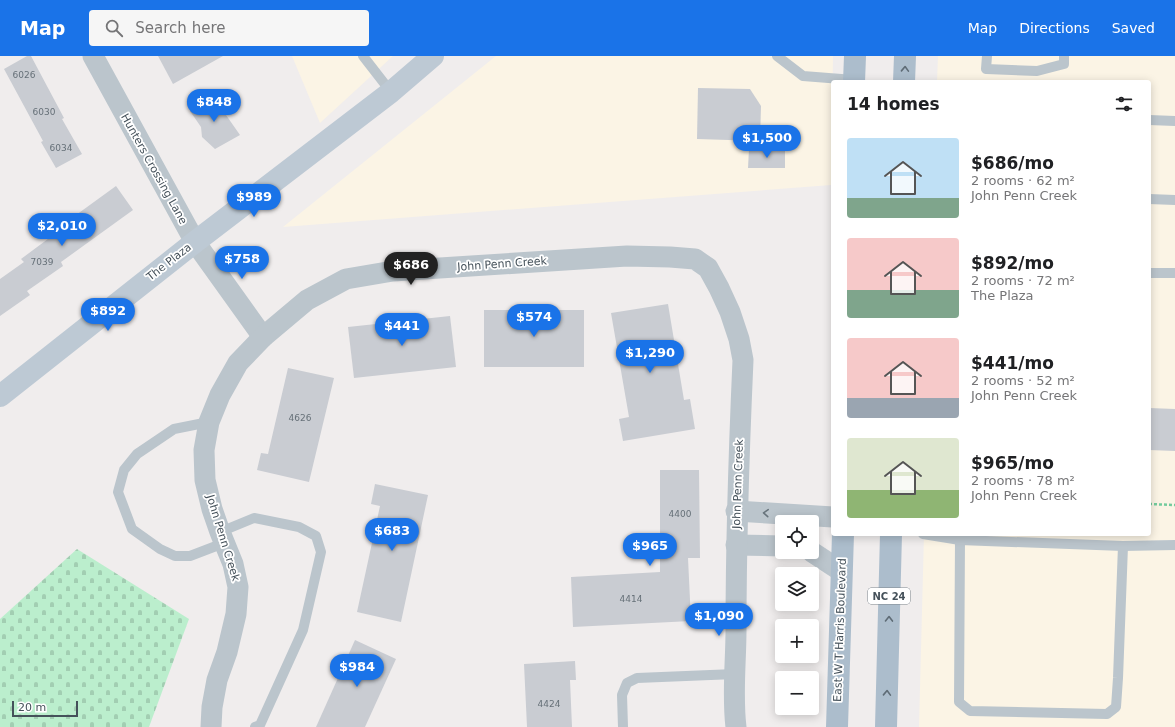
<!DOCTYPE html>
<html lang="en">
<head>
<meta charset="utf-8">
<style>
  :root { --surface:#fff; --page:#f6f6f6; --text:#202124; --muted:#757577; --accent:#1a73e8 }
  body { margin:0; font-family:"DejaVu Sans",sans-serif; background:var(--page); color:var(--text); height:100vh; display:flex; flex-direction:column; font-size:15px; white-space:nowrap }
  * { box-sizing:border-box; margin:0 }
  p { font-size:13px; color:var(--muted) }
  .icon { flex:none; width:22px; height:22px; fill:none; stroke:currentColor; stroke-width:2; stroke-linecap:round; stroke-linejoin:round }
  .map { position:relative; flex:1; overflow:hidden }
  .drawer { position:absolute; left:831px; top:24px; width:320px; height:456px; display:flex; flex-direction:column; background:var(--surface); border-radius:4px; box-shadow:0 2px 10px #0003 }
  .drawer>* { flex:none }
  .tools { position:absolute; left:775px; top:459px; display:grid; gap:8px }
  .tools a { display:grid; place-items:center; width:44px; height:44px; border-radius:4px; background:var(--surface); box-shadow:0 2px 10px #0003; font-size:20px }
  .scale { position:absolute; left:12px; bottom:10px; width:66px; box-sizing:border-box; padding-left:4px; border:2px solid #45515a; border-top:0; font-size:11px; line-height:14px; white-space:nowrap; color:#45515a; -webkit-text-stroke:3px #fff; paint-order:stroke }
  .price { position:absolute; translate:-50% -34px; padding:0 9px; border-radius:14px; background:var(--accent); color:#fff; font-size:13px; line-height:26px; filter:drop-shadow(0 1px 2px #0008) }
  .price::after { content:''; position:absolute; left:50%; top:24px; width:12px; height:9px; margin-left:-6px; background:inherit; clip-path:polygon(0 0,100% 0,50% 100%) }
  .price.active { background:#222; color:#fff }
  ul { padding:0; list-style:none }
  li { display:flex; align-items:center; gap:12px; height:100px; padding:0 16px }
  li span { display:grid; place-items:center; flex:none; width:112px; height:80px; border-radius:4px; color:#555 }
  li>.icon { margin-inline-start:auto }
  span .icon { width:48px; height:48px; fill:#fffc; stroke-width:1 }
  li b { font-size:17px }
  h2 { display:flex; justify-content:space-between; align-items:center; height:48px; padding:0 16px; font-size:17px }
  header { display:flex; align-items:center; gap:24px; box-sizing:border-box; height:56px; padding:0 20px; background:var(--accent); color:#fff }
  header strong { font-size:19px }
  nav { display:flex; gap:22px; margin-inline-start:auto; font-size:14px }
  .search { width:280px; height:36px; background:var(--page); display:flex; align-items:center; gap:10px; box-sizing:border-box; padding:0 14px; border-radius:4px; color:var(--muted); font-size:15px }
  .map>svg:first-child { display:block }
  .commercial { fill:#fbf4e5 }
  .cemetery { fill:url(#cemetery-stones) }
  .building { fill:#c9ccd2 }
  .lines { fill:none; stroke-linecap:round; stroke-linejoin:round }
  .path { stroke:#73cb9d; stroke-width:2.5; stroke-dasharray:3 2; stroke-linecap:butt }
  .service { stroke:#bbc5cc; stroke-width:10 }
  .minor { stroke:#bbc5cc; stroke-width:21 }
  .secondary { stroke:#bdc9d4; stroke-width:22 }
  .primary { stroke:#acbdcc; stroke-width:22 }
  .oneway { stroke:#5f6c76 }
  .oneway2 { stroke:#68747c }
  .labels { text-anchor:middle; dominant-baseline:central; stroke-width:3.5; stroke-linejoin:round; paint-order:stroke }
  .number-label { font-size:9px; fill:#667078 }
  .shield { fill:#fff; stroke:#7d858c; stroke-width:1 }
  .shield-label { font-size:10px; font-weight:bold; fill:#45515a }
  .street-label { font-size:11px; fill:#45515a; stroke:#fff }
</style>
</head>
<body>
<header>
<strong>Map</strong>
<div class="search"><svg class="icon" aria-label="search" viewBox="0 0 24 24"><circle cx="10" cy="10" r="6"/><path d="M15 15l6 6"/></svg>Search here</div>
<nav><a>Map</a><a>Directions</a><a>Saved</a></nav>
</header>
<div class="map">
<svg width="1175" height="671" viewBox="0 0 1175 671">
  <defs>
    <pattern id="cemetery-stones" width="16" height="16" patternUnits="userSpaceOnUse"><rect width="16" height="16" fill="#bbeecd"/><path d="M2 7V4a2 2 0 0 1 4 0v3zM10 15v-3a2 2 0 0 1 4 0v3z" fill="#a2ceb2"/></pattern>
  </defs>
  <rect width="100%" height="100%" fill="#f0eded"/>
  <g class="commercial">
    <path d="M292,0h101l-73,67z"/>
    <path d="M496,0h337l-2,129 -548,42z"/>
    <path d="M938,0h237v671h-256l5,-193h225v-452h-212z"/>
  </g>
  <path class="cemetery" d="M77,493l112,70 -40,108h-149v-108z"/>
  <g class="building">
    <path d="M27,0h4l33,62 -2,1 20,35 -26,14 -15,-26 2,-1 -39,-72z"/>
    <path d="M158,0h65l-50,28z"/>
    <path d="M698,32l52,1 11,17 -1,35 -63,-2z"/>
    <path d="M212,39l28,40 -25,14 -13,-12 -1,-10 -11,-16z"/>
    <path d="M749,93h36v19h-37z"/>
    <path d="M116,130l17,24 -72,52 2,4 -36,25 3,4 -30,21v-37l24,-17 -3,-3 35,-26 -2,-2z"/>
    <path d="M668,248l16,96 6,-1 5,30 -72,12 -4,-22 10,-2 -18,-104z"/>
    <rect x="484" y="254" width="100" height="57"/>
    <path d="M450,260l6,51 -102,11 -6,-51z"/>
    <path d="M288,312l46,10 -25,104 -52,-12 4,-17 7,1z"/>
    <path d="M1149,352l26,1v42l-26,-1z"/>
    <path d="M660,414h39l1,88h-12l3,63 -118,6 -2,-50 89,-5z"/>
    <path d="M375,428l53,11 -27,127 -44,-10 23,-106 -9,-2z"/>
    <path d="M355,584l41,19 -31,68h-49z"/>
    <path d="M575,605l1,19h-6l2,47h-45l-3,-63z"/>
  </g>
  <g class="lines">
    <path class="path" d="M1149,448l26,1"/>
    <g class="service">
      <path d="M363,0l28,36"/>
      <path d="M777,0l26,20 51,4"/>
      <path d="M987,0l-1,13 51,2 27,-7v-8"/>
      <path d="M1149,64l26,1"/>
      <path d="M1149,143l26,1"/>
      <path d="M1149,217h26"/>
      <path d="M209,366l-35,7 -37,25 -13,16 -6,22 14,37 28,20 15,7h15l34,-13"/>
      <path d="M220,476l34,-14 45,9 17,9 5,16 -18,78 -43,95 -5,2"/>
      <path d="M923,478l37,6 163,6 52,-1"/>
      <path d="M960,484l-1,162 11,9 137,3 9,-7 2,-29 5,-132"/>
      <path d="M623,671l-1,-32 5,-12 10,-5 98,-4"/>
    </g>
    <g class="minor">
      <path d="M93,0l102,186 68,95"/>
      <path d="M736,455l97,6"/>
      <path d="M736,489l46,1"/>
      <path d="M812,496l29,19"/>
      <path d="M211,671l1,-20 5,-27 10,-28 9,-38 2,-27 -5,-23 -13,-32 -8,-23 -7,-29 -1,-30 5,-28 11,-27 18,-32 25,-26 44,-37 39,-21 47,-8 234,-15 43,1 25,2 13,9 11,20 11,24 9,27 4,21c-4,90 -7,180 -7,270 0,32 -4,65 0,97"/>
    </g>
    <path class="secondary" d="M0,340l195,-154 196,-150 42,-36"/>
    <g class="primary">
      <path d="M854,26l1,-26"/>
      <path d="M904,26l1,-26"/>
      <path d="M837,671l6,-193"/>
      <path d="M886,671l5,-193"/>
    </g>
  </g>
  <defs><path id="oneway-chevron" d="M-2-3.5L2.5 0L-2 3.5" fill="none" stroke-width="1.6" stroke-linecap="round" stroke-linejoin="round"/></defs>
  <g class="oneway">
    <use href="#oneway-chevron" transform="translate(905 13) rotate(-88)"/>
    <use href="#oneway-chevron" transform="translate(889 563) rotate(-89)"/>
    <use href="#oneway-chevron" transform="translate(887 637) rotate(-88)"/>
  </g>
  <use class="oneway2" href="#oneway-chevron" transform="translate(766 457) rotate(-176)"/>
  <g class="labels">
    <g class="number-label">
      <text x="24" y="19">6026</text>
      <text x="44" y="56">6030</text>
      <text x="61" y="92">6034</text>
      <text x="42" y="206">7039</text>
      <text x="300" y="362">4626</text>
      <text x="680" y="458">4400</text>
      <text x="631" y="543">4414</text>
      <text x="549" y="648">4424</text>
    </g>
    <rect class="shield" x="868" y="532" width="42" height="16" rx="3"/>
    <g class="shield-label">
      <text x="889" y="540">NC 24</text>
    </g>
    <g class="street-label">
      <text transform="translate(154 113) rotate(61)">Hunters Crossing Lane</text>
      <text transform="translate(169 206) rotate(-38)">The Plaza</text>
      <text transform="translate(502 208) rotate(-4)">John Penn Creek</text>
      <text transform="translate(738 428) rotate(-88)">John Penn Creek</text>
      <text transform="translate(223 482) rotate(73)">John Penn Creek</text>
      <text transform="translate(840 574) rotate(-88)">East W T Harris Boulevard</text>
    </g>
  </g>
</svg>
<div class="tools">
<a><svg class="icon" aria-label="locate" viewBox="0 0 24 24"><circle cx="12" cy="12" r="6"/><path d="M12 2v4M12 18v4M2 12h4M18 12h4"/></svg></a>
<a><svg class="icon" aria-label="layers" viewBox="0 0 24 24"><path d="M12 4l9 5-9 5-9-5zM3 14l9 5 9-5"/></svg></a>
<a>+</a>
<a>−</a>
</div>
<div class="scale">20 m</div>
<b class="price" style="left:214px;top:67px">$848</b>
<b class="price" style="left:767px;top:103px">$1,500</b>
<b class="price" style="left:254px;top:162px">$989</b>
<b class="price" style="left:62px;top:191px">$2,010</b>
<b class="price" style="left:242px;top:224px">$758</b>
<b class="price active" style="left:411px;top:230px">$686</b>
<b class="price" style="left:108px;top:276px">$892</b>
<b class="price" style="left:534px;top:282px">$574</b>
<b class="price" style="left:402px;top:291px">$441</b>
<b class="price" style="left:650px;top:318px">$1,290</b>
<b class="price" style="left:392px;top:496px">$683</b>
<b class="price" style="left:650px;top:511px">$965</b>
<b class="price" style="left:719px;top:581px">$1,090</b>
<b class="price" style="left:357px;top:632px">$984</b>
<section class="drawer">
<h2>14 homes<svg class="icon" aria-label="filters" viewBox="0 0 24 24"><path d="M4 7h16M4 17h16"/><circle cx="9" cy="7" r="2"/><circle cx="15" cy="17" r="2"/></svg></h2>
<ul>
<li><span style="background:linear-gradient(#bfe0f5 75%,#7fa58c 0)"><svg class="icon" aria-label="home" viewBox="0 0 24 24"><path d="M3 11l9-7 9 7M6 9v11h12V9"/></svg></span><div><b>$686/mo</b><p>2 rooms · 62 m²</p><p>John Penn Creek</p></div></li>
<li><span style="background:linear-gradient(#f6c9c9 65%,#7fa58c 0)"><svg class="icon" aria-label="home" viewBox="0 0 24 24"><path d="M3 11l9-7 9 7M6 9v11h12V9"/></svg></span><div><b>$892/mo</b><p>2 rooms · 72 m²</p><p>The Plaza</p></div></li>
<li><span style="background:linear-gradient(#f6c9c9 75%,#9aa5b1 0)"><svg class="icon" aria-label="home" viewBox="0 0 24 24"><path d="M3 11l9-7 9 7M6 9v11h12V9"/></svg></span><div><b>$441/mo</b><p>2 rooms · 52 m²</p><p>John Penn Creek</p></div></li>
<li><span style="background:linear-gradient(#dfe7d0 65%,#8fb573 0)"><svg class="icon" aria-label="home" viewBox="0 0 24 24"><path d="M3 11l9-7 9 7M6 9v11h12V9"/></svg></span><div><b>$965/mo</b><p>2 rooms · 78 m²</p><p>John Penn Creek</p></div></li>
</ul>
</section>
</div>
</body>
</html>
